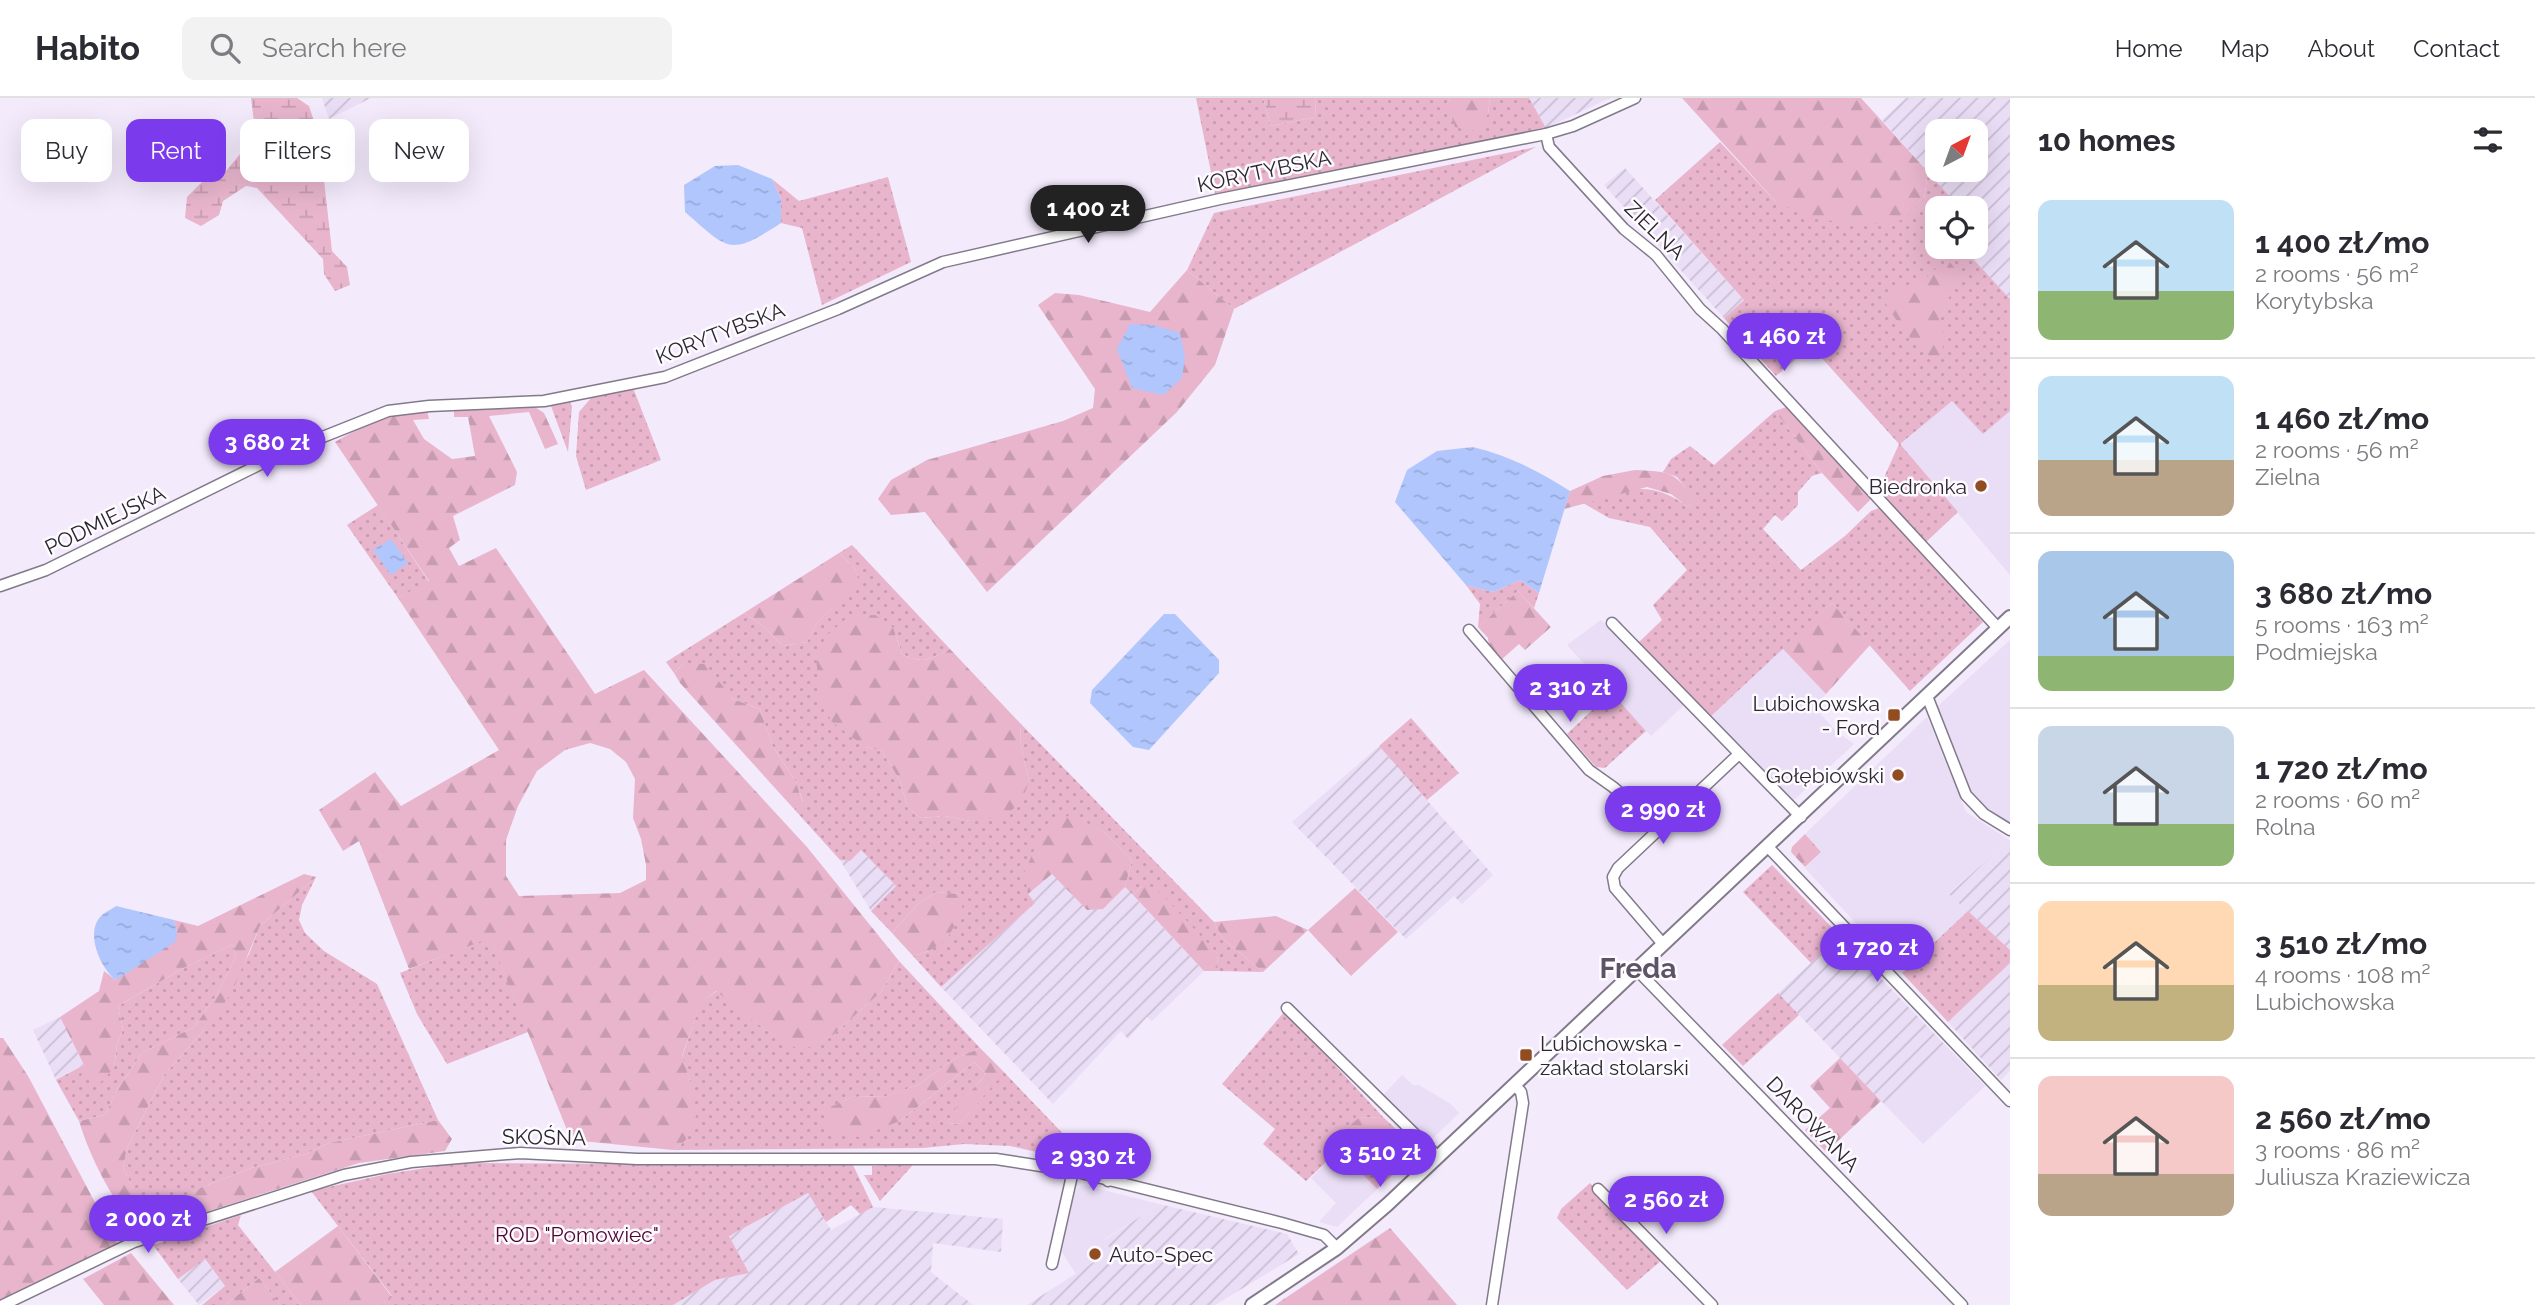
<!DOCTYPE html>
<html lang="en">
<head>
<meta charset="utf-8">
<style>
  :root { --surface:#fff; --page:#f2f2f3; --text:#2b2b33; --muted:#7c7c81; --line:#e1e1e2; --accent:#7c3aed }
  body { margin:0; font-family:Raleway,sans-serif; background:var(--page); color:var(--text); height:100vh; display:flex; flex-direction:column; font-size:26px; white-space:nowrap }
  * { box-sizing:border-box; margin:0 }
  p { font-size:23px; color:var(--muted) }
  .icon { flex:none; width:38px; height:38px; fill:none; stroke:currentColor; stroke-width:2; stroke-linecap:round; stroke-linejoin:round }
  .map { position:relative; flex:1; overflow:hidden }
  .drawer { display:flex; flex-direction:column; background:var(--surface); width:525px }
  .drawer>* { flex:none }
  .guide { position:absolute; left:21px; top:21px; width:665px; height:63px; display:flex; gap:14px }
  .needle { width:46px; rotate:41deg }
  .controls { position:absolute; left:1925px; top:21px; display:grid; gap:14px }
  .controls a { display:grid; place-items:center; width:63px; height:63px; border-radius:14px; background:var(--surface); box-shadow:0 7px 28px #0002; font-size:35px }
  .price { position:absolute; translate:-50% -60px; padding:0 16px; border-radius:24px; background:var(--accent); color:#fff; font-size:23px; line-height:46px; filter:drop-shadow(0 2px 4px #0008) }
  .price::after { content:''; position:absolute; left:50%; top:42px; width:21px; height:16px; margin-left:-10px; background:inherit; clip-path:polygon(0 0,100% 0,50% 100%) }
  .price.active { background:#222; color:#fff }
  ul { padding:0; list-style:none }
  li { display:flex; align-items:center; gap:21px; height:175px; padding:0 28px }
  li+li { border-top:2px solid var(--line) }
  li span { display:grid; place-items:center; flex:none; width:196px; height:140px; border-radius:14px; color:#555 }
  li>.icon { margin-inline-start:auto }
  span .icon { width:84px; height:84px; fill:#fffc; stroke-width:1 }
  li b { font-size:30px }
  h2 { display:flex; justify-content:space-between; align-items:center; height:84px; padding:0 28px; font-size:30px }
  .pill { padding:0 24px; border-radius:14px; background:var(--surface); box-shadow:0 7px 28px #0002; font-size:24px; line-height:63px }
  .pill.active { background:var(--accent); color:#fff }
  header { display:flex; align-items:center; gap:42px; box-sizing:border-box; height:98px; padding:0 35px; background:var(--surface); border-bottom:2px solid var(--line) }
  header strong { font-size:33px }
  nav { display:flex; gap:38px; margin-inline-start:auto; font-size:24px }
  .search { width:490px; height:63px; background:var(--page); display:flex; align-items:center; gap:18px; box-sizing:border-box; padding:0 24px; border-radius:14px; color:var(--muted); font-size:26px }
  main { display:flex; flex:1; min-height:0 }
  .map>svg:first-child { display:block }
  .built { fill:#eaddf6 }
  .industrial { fill:url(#industrial-furrows); fill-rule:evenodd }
  .grass { fill:url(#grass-dots) }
  .forest { fill:url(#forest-firs); fill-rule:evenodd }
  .wetland { fill:url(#wetland-marsh) }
  .water { fill:url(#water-ripples) }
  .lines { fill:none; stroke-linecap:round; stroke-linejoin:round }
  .minor-casing { stroke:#827a8a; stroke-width:13 }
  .tertiary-casing { stroke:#827a8a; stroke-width:16 }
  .minor { stroke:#fff; stroke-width:10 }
  .tertiary { stroke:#fff; stroke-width:12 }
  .poi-dot { fill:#914d20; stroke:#fdfbff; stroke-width:2.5 }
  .labels { text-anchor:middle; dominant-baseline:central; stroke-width:5; stroke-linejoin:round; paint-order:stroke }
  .street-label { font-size:21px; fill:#2a272e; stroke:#fdfbff }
  .poi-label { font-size:21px; fill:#2a272e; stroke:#fdfbff; text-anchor:end }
  .park-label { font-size:21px; fill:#4d0532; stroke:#fdfbff }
  .district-label { font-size:28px; font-weight:bold; fill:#5c5464; stroke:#fdfbff }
</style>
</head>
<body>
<header>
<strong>Habito</strong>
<div class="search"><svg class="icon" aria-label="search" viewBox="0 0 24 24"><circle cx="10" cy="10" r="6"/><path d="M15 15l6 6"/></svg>Search here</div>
<nav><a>Home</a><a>Map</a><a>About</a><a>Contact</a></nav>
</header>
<main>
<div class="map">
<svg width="2010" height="1207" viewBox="0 0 2010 1207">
  <defs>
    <pattern id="industrial-furrows" width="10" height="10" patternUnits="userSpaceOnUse" patternTransform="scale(1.75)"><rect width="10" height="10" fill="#eaddf6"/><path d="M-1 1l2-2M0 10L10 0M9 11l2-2" fill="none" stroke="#c9bed3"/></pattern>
    <pattern id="grass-dots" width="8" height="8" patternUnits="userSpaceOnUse" patternTransform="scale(1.75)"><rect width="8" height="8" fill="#e8b5cd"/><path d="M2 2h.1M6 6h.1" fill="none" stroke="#c79cb0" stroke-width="1.8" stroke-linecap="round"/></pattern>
    <pattern id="forest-firs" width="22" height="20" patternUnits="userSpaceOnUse" patternTransform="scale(1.75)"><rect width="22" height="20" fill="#e8b5cd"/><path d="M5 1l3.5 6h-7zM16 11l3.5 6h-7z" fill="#c79cb0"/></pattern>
    <pattern id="wetland-marsh" width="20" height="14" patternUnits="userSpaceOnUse" patternTransform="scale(1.75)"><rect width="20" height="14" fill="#e8b5cd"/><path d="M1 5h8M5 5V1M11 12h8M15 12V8" fill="none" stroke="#c79cb0"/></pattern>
    <pattern id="water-ripples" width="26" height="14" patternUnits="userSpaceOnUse" patternTransform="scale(1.75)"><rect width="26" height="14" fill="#b0c6fd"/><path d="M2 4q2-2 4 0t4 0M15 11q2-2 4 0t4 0" fill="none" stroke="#98aad9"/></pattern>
  </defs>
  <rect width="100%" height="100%" fill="#f3eafc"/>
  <g class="built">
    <path d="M1952,302l31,34 27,-23v164l-110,-131z"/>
    <path d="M1601,522l84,84 -34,32 -84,-91z"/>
    <path d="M2010,542v183l-34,-22 -39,-94z"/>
    <path d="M1782,550l44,46 -12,13 21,23 19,14 -61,57 -84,-83z"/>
    <path d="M1927,619l39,95 43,28 -60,53 19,18 -66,62 -97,-105 16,-16 -16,-18z"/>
    <path d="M1948,950l37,38 -62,58 -37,-38z"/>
    <path d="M1402,977l11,10h6l32,19 8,9 -30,29 -46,-47z"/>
    <path d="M1339,1052l38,39 -40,38 -18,-5 17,-19 -25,-25z"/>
    <path d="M1083,1087l76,19 -54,35 7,12 -36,23 -14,-22 13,-61z"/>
  </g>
  <g class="industrial">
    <path d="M322,0h49l-42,21z"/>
    <path d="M1529,0h81l-64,30z"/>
    <path d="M1906,0h104v201l-46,-50 2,-2h10v-9l5,-5 -5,-7v-18h-16l-78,-88zM1937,33h39v39h-39z"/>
    <path d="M1625,70l119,132 -20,18 -120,-133z"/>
    <path d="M1379,648l114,129 -31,29 -8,-8 -48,43 -114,-117z"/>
    <path d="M2009,742l1,1v109l-61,-56z"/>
    <path d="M861,752l35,36 -25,25 -31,-51 10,1z"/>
    <path d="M1052,776l51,35 22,-22 79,84 -52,50 -5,-4 -19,22 -7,-8 -68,73 -112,-117 94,-84 -7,-9z"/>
    <path d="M1840,838l108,112 -62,58 -108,-113z"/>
    <path d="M2010,865v108l-9,9 -53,-58z"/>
    <path d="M60,919l24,48 -28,15 -23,-50z"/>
    <path d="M808,1095l23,37 42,-23 130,12 -2,33 -68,-9 -2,29 42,33h-300l42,-25 34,-7 -20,-37z"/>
    <path d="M1159,1106l128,30 12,20 -84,51h-188l84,-54 -6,-11z"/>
    <path d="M204,1161l21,27 -26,19 -21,-26z"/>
  </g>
  <g class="grass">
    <path d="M1196,0h67l8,28 45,-9 -1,-19h135l-3,6 41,10 2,-16h39l17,30 -329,74z"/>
    <path d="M1720,44l57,61 147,-4 4,-27 32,36h-23v39h29l-2,2 46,50v112l-27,23 -31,-33 -52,43 58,68 -33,31 -47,-52 21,-47 -88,-98 -35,30 -52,-58 20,-18 -89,-100z"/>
    <path d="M1536,49l-302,162 -47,-39 27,-57z"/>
    <path d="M888,79l23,85 -89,43 -20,-77 -21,-5v-24l-9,-20 27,22z"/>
    <path d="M632,287l29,75 -75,30 -10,-34 3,-44 12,-14z"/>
    <path d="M569,303l3,5 -4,46 -17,-46z"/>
    <path d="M1775,313l47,62 -10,3 -14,16v13l-16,16 -7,-6 -12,14 38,41 44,-34 26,-25 11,-4 101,115 -73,69 -78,-88 -123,115 -71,-75 24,-23 -9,-15 34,-35 -37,-43 -41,-9 -26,-15c43,-12 65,-26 105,4l7,-7 -18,-23 -14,-5 8,-13 19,-13 24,19z"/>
    <path d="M378,407l51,77 -31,16 -51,-73z"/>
    <path d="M852,447l98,104c-19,10 -28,16 -48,5l-9,-27 -28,120 17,4 18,30 8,27 13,10 24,-2 25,5 59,-40 -8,-35 -1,-23 194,199 9,17 40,33 -45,-1 -1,-18 -75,-67 -9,9 -8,-8 7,-26 -27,-28 -34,-18 -43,79 7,9 -94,84 -28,-31 16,-5 31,-57 -24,-2 -18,12 -26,29 -21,-22 25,-25 -35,-36 -11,11 -10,-1 -46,-51 9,-7 -7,-20 -24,-37 -12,-36 -27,-10 -12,-13 -37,-23 -10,10 -8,-11 78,-49 19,13 20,20 24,-4 10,-19 41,-42 -3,-12 -16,-16z"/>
    <path d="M1520,482l19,13 -5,15 -16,-17 -40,36 2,-23 -14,-19 27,7z"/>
    <path d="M1611,594l35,39 -41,37 -9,-1 -29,-33z"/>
    <path d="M1411,620l48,55 -32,27 -48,-54z"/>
    <path d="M1772,767l68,71 -29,27 -68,-71z"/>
    <path d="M316,779l-14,28 -3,15 6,13 19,18 53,33 61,136 -109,23 -23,11 -55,14 -51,20 -53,30 -24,-50 4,-20 37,-73 39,-44 46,-77 11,-28z"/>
    <path d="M1968,813l42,39v13l-62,59 -46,-49z"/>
    <path d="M490,839l38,95 -81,32 -30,-50 -17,-41z"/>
    <path d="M233,846l3,12 -18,37 -24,34 -52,26 -24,35 -13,27 -26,6 -23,-41 28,-15 30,3 3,-23 6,-16 -5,-23 62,-36z"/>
    <path d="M899,863l81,87 -28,12 -34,25 -31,11 -35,1 -25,12 -1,21 74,-9 74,-59 12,12c-11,14 -33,35 -38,49l11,1 38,-44 5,-10 67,70 4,11 -10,7 -53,-12 -46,-2 -41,4 -250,2 12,-9 6,-57 -9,-27 19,-55 16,-11 49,39 35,20 32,-15 48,-43z"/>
    <path d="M1778,895l21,22 -56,51 -21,-21z"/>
    <path d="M1285,913l98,106 -25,1 -18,18 -1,14 -33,31 -43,-37 12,-15 -53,-45z"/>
    <path d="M457,1065l396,2 20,42 -13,7 -9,-9 -25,17 -18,-29 -79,43 20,37 -34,7 -42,25h-292l11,-9 -81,-105 76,-17z"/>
    <path d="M913,1065l-1,3 -32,35 -16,-26h8v-9z"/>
    <path d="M1590,1085l73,76 -36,31 -70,-72 4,-9z"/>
    <path d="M241,1117l-3,10 63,80h-21l-21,-27 -34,27h-23l23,-19 -20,-27 -27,20 -25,-34z"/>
  </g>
  <g class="forest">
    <path d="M1450,0h40l-2,16 -9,18 -24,-5 -8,-23z"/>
    <path d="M1682,0h179l67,74 -4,27 -21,21 -39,5 -47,-6 -40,-16z"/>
    <path d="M1950,164l11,16 -23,38 8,23 -9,23c-23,-16 -38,-37 -53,-61 16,-18 15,-10 34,-18 13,-6 15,-17 32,-21z"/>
    <path d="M1187,172l47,39 -19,56 -38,47 -190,180 -62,-80 -34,3 -13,-16 13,-19 36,-20 136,-39 30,-13 2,-19 -57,-84 17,-12 24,2 71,17z"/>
    <path d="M1789,308l81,87v7l-12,12 -36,-39 -47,-62z"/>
    <path d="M454,309h81l9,6 14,31 -13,5 -16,-37 -40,4 28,56 -2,13 -62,31 7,24 -11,8 10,18 37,-18 99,146 49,-24 163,177 92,114 -18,31 -48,43 -32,16 -35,-21 -50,-39 -15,12 -19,53 9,28 5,32 -11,25 -12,9 -102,-10 -81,-202 -81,31 -50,-128 -16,10 -24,-41 56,-38 26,34 98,-56 -101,-152 31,-17 -94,-139c31,-18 56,-30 92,-33l2,10 -16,1 11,19 28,20 23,-3 -7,-39h-14zM590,645l20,6 16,13 9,17 -2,39 8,21 5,26v15l-26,13 -101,3 -13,-20v-36l12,-34 19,-35 28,-21z"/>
    <path d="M1635,372c38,2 37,1 61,30l-8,7 -17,-13 -24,-7 -83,22 6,-18 33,-15z"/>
    <path d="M839,455l16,16 4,12 -42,42 -10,19 -24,4 -20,-20 -19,-13z"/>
    <path d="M1518,493l33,36 -26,23 -6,-6 -18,16 -12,-14 -1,-8 -10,-11z"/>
    <path d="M1832,505l38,42 -44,49 -44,-46z"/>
    <path d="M875,517l18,12 9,27c20,11 29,5 48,-5l70,74 1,23 8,35 -7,20 -17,15 -35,5 -25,-5 -24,2 -13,-10 -8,-27 -18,-30 -17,-4 -34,-26 -11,-25 -4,-38 10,-22 23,-20z"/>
    <path d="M684,565l21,1 28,35 27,10 12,36 24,37 7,21 -9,6 -114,-126 -6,-10z"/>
    <path d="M1071,716l34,19 27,28 -7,26 -22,22 -16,1 -35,-36 -24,20 -4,-21 12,-27 13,-19z"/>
    <path d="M1805,736l16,18 -16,15 -14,-15 1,-5z"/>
    <path d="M304,776l12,3 -56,49 -29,68 -28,37 -39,44 -37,73 -4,20 24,49 53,-29 51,-20 55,-14 23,-11 109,-23 14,19 -7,12 -86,12 -219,70c-26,-29 -50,-75 -61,-112l26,-6 13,-27 24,-35 52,-26 24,-34 18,-37 -3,-12 -53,26 -62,36 5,23 -6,16 -3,23 -14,15 -19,-6 3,-12 -24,-48 39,-26 5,-20 12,9 61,-48 -3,-12 24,6z"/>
    <path d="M1142,788l13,1 62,66 1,18h-14l-71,-76z"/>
    <path d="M1355,790l43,44 -47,44 -43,-46 -45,42 -40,-33 -9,-17 62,-6 32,14z"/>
    <path d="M936,794l24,2 3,18 -17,28 -17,11 -16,5 -21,-23 26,-29z"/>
    <path d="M0,940h3l25,38 89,168 -117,56z"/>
    <path d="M980,950l22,22 -4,10 -39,44 -11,-1c5,-17 27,-34 38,-49l-12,-12 -74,59 -42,16 -32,-7v-21l26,-12 34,-1 32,-11 34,-25z"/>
    <path d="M1840,960l41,43 -55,51 -21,-22 25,-22 -20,-22z"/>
    <path d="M1383,1019l36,34 -42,38 -38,-39v-14l19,-18z"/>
    <path d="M338,1128l54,71 -11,8h-80l-26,-33z"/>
    <path d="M1390,1130l67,77h-182z"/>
    <path d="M131,1155l43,52h-70l-21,-26z"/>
    <path d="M259,1180l21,27h-55z"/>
  </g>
  <g class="wetland">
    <path d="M251,0h46l12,8 10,30 13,115 15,16 3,18 -15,6 -11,-17 -1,-15 -66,-71 -11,-2 -23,15 -4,14 -18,11 -16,-8 2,-21 16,-16 18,-4 20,-24 13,-31z"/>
    <path d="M1263,0h52l1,19 -45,9z"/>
  </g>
  <g class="water">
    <path d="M738,67l34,14 9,20v24c-52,34 -52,27 -96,-11l-1,-27 31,-19z"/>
    <path d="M1130,226l23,1 27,8 5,24 -3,21 -19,17 -31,-7 -15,-39z"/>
    <path d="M1473,349c36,9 66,24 97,44l-31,102 -19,-13 -27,12 -27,-7 -71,-83 12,-32 30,-19z"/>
    <path d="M391,441l17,24 -17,12 -18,-25z"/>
    <path d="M1164,516h11l44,46v13l-70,77 -16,-3 -43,-44 2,-13z"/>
    <path d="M116,808l58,14 3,12 -2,10 -59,38c-16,-12 -32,-49 -14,-65 3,-3 10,-6 14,-9z"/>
  </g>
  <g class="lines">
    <defs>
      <g id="minor">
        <path d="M1546,36l3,13 75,82 32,26 44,54 22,20 276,299"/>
        <path d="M0,488l46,-16 239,-118 103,-41 41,-5 115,-5 121,-24 173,-68 105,-47 277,-63 326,-65 27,-8 62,-28"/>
        <path d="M1612,525l189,194"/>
        <path d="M1469,532l120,140 24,17 47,41"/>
        <path d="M1927,598l39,99 18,19 26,16"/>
        <path d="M1768,749l242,254"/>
        <path d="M1663,846l-48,-56 -2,-11 5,-9 121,-114"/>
        <path d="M1637,872l325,335"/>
        <path d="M1287,910l151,149"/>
        <path d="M1089,1053l16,18 3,12"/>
        <path d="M1598,1091l114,116"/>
        <path d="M1052,1166l21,-93"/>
        <path d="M3,1207l131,-63 210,-67 67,-13 109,-9 117,6h359l77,12 209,52 42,12 13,13"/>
        <path d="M1492,1207l31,-202 -2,-11 -6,-7"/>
      </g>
      <path id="tertiary" d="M1252,1207l85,-57 51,-44 622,-587"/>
    </defs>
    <use href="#minor" class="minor-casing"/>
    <use href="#tertiary" class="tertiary-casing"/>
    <use href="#minor" class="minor"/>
    <use href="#tertiary" class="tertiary"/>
  </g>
  <g class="poi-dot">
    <circle cx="1981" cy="388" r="7"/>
    <rect x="1887" y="610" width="14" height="14" rx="3.5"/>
    <circle cx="1898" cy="677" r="7"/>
    <rect x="1519" y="950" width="14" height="14" rx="3.5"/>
    <circle cx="1095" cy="1156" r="7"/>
  </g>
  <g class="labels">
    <g class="street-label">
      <text transform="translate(1264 73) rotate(-12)">KORYTYBSKA</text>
      <text transform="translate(1655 132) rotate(44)">ZIELNA</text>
      <text transform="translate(720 235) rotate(-21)">KORYTYBSKA</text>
      <text transform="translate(105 422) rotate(-26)">PODMIEJSKA</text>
      <text transform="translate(1813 1026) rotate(46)">DAROWANA</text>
      <text transform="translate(544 1039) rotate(1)">SKOŚNA</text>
    </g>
    <g class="poi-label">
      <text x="1967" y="388">Biedronka</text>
      <text x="1880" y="605">Lubichowska<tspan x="1880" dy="24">- Ford</tspan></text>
      <text x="1884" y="677">Gołębiowski</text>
      <text x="1540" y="945" text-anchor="start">Lubichowska -<tspan x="1540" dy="24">zakład stolarski</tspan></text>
      <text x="1109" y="1156" text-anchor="start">Auto-Spec</text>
    </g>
    <g class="park-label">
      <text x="577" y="1136">ROD "Pomowiec"</text>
    </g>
    <g class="district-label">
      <text x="1638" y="870">Freda</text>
    </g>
  </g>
</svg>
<div class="controls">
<a><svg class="needle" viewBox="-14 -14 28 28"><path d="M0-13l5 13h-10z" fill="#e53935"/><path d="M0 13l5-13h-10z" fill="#7c7c81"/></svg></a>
<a><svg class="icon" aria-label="locate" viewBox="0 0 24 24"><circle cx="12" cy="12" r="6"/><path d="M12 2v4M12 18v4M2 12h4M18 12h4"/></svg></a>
</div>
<b class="price active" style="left:1088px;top:147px">1 400 zł</b>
<b class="price" style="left:1784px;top:275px">1 460 zł</b>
<b class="price" style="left:267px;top:381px">3 680 zł</b>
<b class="price" style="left:1570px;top:626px">2 310 zł</b>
<b class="price" style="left:1663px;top:748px">2 990 zł</b>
<b class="price" style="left:1877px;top:886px">1 720 zł</b>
<b class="price" style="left:1380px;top:1091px">3 510 zł</b>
<b class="price" style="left:1093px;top:1095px">2 930 zł</b>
<b class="price" style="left:1666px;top:1138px">2 560 zł</b>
<b class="price" style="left:148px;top:1157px">2 000 zł</b>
<div class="guide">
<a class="pill">Buy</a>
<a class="pill active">Rent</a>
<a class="pill">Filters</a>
<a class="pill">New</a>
</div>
</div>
<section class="drawer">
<h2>10 homes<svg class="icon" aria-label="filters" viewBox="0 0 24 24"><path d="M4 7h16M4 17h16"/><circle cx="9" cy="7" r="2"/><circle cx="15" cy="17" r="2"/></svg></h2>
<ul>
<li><span style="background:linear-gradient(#bfe0f5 65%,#8fb573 0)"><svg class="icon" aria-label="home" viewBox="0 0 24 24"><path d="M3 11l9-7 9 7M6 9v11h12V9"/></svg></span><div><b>1 400 zł/mo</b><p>2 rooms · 56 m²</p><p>Korytybska</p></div></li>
<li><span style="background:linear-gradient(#bfe0f5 60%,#b9a48a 0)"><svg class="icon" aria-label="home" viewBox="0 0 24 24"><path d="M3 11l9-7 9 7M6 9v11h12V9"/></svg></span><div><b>1 460 zł/mo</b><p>2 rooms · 56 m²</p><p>Zielna</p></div></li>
<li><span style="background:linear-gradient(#a9c7e8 75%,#8fb573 0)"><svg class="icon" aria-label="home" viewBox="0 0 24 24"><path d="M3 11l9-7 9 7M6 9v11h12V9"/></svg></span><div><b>3 680 zł/mo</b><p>5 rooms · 163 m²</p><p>Podmiejska</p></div></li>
<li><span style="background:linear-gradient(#c9d6e8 70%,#8fb573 0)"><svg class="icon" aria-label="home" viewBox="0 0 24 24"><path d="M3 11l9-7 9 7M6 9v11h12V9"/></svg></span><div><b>1 720 zł/mo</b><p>2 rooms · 60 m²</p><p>Rolna</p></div></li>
<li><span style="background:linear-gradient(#ffd9b3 60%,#c2b280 0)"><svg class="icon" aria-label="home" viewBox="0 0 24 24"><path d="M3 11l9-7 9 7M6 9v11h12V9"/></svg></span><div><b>3 510 zł/mo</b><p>4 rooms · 108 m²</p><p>Lubichowska</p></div></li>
<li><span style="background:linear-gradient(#f6c9c9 70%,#b9a48a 0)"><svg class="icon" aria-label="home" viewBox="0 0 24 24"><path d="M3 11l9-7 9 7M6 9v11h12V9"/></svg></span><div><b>2 560 zł/mo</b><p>3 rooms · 86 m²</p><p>Juliusza Kraziewicza</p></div></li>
</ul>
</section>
</main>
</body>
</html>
